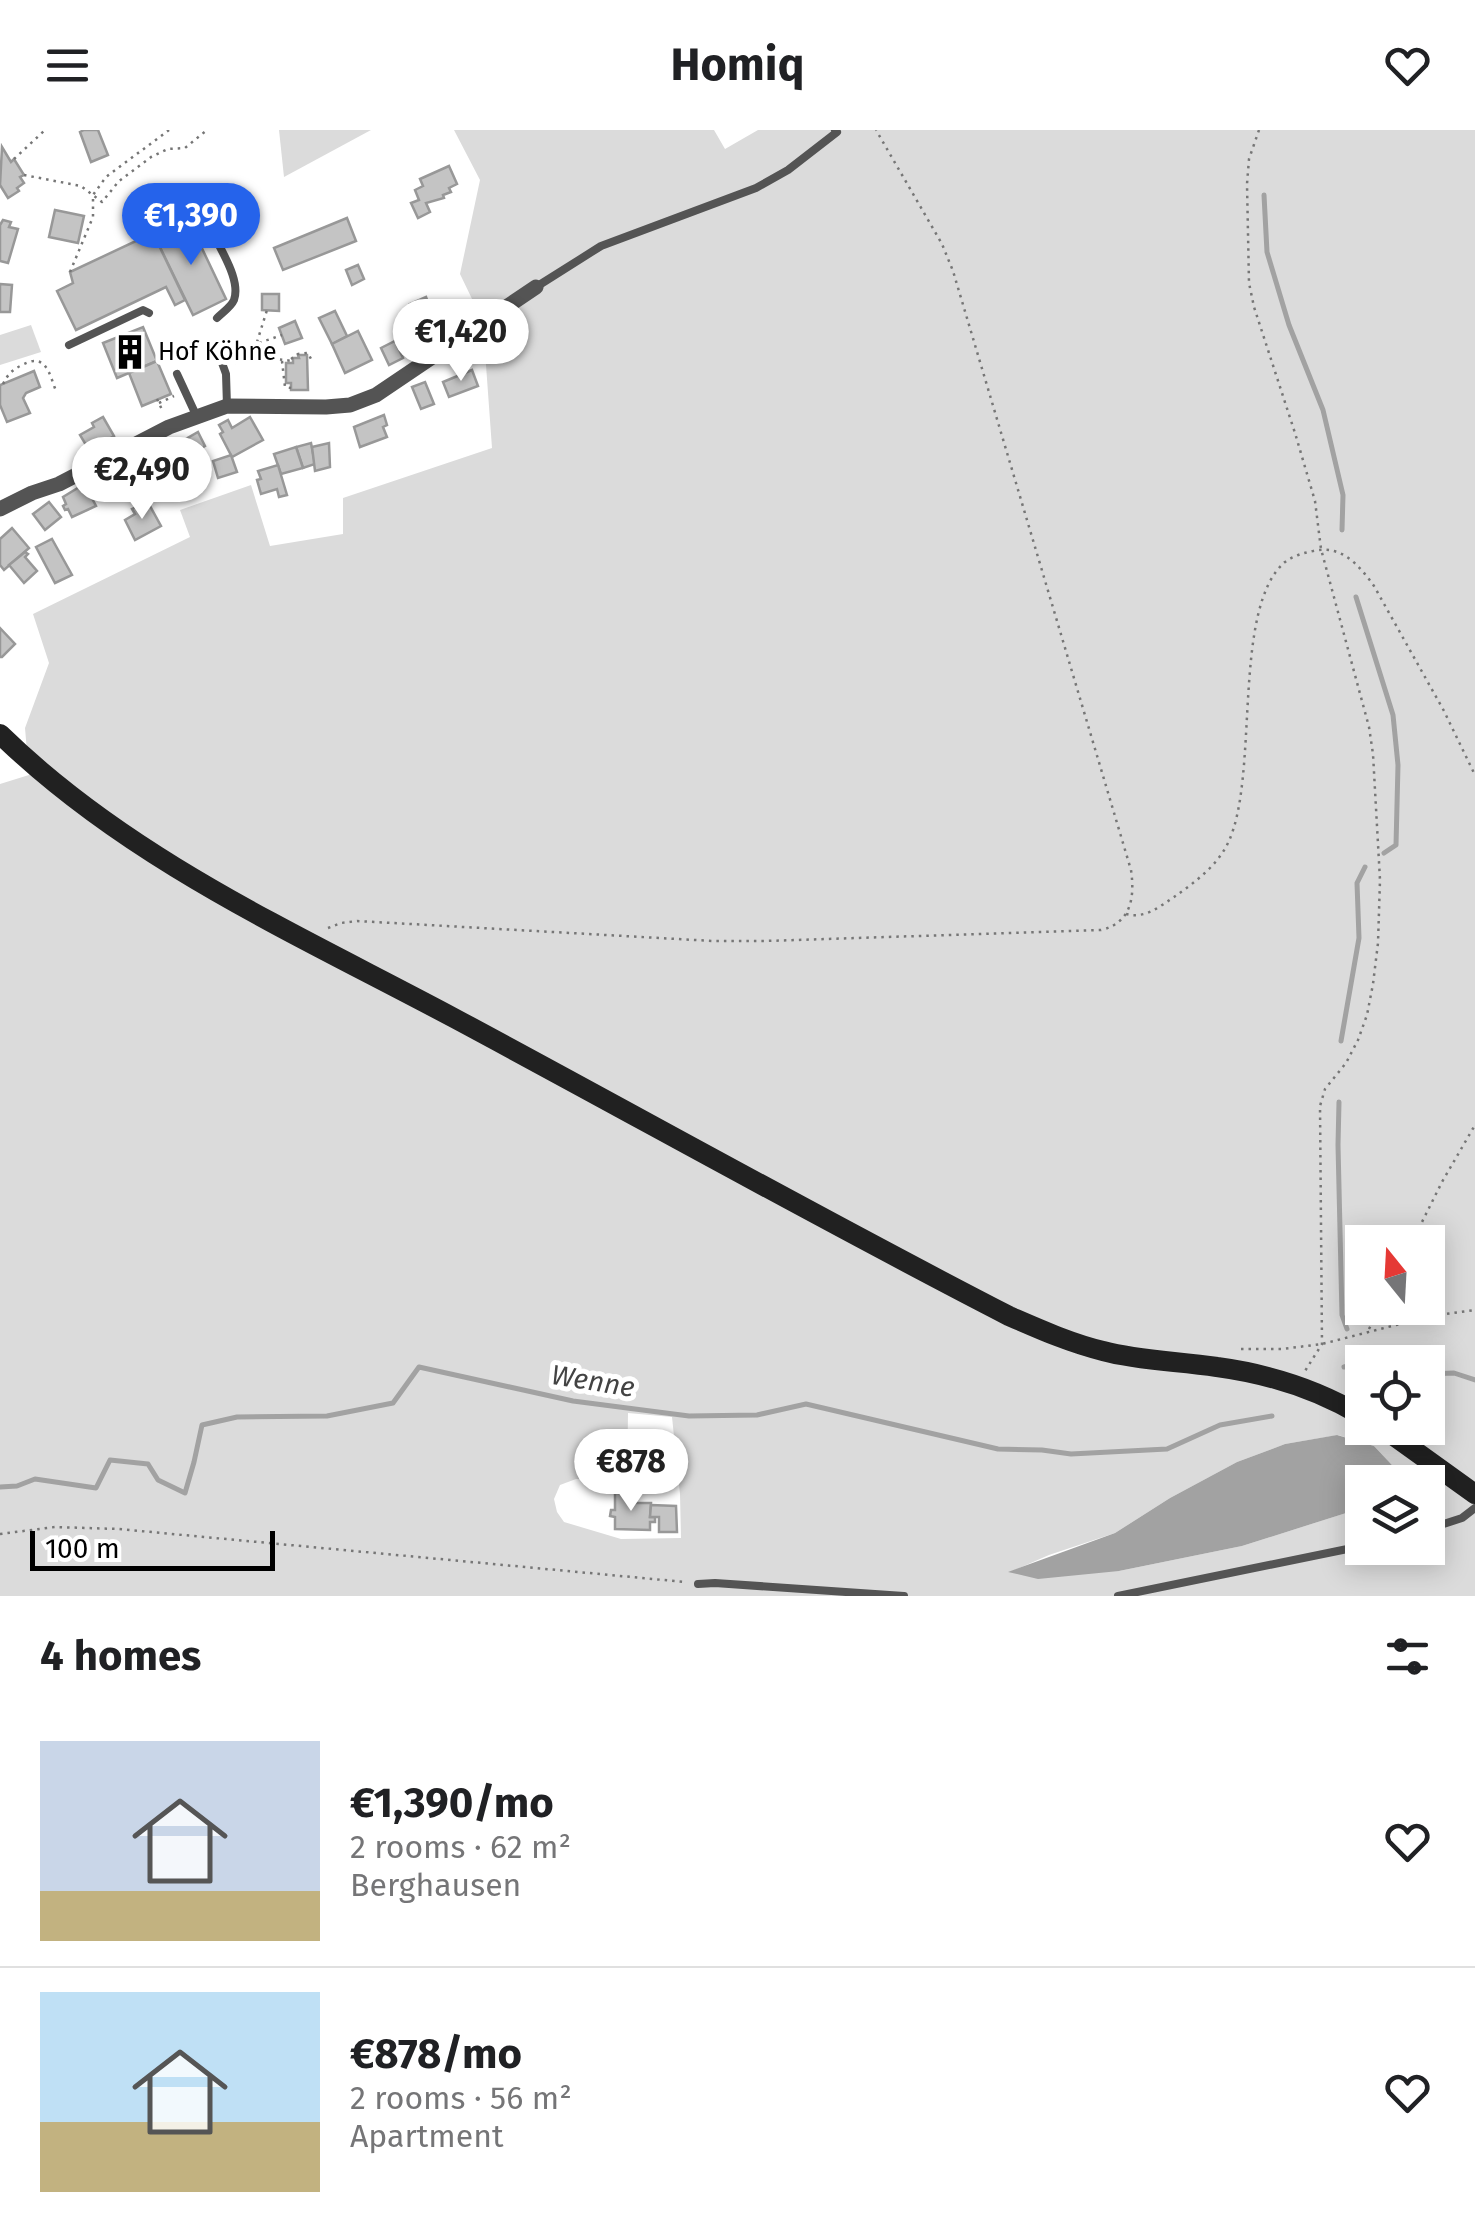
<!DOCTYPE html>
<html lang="en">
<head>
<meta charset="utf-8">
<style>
  :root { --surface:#fff; --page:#f2f2f2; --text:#202124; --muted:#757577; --line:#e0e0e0; --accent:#2563eb }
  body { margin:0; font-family:"Fira Sans",sans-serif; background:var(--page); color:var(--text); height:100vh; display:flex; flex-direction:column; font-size:38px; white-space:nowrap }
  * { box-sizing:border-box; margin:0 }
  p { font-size:32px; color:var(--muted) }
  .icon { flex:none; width:55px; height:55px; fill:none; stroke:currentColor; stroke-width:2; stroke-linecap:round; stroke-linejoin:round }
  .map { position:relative; height:1466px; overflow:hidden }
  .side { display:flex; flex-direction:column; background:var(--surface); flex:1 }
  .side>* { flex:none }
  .needle { width:65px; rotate:342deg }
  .tools { position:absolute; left:1345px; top:1095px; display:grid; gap:20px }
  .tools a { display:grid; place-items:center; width:100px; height:100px; border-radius:0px; background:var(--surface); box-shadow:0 5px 25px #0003; font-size:50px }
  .scale { position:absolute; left:30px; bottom:25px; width:245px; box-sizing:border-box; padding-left:10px; border:5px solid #000; border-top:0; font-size:28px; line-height:35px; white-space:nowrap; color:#000; -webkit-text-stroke:8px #fff; paint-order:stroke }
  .price { position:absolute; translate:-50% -85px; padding:0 22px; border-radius:35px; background:#fff; color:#222; font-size:32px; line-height:65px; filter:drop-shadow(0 2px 5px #0008) }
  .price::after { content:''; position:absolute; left:50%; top:60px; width:30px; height:22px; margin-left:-15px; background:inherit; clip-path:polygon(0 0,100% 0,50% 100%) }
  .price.active { background:var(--accent); color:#fff }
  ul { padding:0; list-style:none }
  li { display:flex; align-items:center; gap:30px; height:250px; padding:0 40px }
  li+li { border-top:2px solid var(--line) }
  li span { display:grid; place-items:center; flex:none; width:280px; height:200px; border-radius:0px; color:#555 }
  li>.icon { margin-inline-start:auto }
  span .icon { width:120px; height:120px; fill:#fffc; stroke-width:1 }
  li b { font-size:42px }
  h2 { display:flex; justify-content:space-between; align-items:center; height:120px; padding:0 40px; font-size:42px }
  header { display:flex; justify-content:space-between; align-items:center; height:130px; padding:0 40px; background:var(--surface); font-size:45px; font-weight:700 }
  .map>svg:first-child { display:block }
  .green { fill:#dbdbdb; fill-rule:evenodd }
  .water { fill:#a2a2a2 }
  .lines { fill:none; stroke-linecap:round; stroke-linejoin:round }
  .stream { stroke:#a2a2a2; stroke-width:5 }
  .building { fill:#c4c4c4; stroke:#989898; stroke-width:2.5 }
  .path { stroke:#767676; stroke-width:2.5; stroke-dasharray:2.5 5; stroke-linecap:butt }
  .lane { stroke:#545454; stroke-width:8 }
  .street { stroke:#545454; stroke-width:15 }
  .secondary { stroke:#212121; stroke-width:20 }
  .labels { text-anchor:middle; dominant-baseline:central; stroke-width:10; stroke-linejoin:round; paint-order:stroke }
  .poi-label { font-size:25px; fill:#000; stroke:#fff; text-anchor:start }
  .water-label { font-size:28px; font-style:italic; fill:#434343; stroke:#fff }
</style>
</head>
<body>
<header><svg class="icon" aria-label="menu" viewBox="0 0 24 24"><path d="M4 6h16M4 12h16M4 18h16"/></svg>Homiq<svg class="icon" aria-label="heart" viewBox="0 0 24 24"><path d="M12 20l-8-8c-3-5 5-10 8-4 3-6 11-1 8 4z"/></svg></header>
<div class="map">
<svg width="1475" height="1466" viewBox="0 0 1475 1466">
  <rect width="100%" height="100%" fill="#fff"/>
  <g class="green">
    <path d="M279,0h92l-87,47z"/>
    <path d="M454,0h260l11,19 33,-19h717v1466h-1475v-812l29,-9 -4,-47 24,-65 -16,-49 157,-77 -10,-27 71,-25 19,61 73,-12v-36l149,-50 -6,-83v-37l-26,-54 20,-94zM1362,1112h66v66h-66zM1362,1232h66v66h-66zM628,1283l44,4 8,77 1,44 -60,1 -57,-17 -7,-10 -3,-13 6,-14 16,-6 51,1zM1338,1305l36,11 34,36h20v66h-66v-40l-120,38 -123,25 -109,1 39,-17 66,-22 55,-35 67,-36 48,-18z"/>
    <path d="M31,195l10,27 -41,13v-30z"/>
  </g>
  <path class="water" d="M1337,1305l37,11 34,36h-46v26l-120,38 -123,25 -81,8 -30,-7 107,-39 55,-35 67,-36 48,-18z"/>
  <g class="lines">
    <g class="stream">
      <path d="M1264,65l3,57 22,73 34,85 20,85 -1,35"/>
      <path d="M1356,467l37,118 5,50 -2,80 -12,8"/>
      <path d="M1341,911l18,-103 -2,-55 8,-16"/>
      <path d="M1339,972l-1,43 4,170 5,14"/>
      <path d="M1344,1237l19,-5"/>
      <path d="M1428,1244l26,-1 21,7"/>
      <path d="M0,1357l17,-1 18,-7 61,9 14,-28 38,4 10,16 27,13 9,-31 8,-37 35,-8 90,-1 66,-13 26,-36 154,34 116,15 68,-1 49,-11 192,45 44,1 29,4 96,-5 53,-24 52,-9"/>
    </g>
  </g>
  <g class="building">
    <path d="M84,0h14l10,25 -17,7 -11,-30z"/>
    <path d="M2,17l9,15 3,-3 10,16 -4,2 4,6 -7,5 2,3 -11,7 -8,-13z"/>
    <path d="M449,36l8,18 -8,4 2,4 -8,3 1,3 -18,5 4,9 -12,6 -7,-15 8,-3 -4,-10 8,-4 -3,-7z"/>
    <path d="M232,66l7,15 -43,24 -9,-17z"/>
    <path d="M55,80l29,6 -6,27 -29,-6z"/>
    <path d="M347,88l9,23 -73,29 -9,-22z"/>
    <path d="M3,90l8,2 -2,5 9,2 -10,34 -8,-2v-36z"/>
    <path d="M189,91l37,78 -33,16 -38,-78z"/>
    <path d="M153,103l32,67 -10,5 -9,-18 -90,43 -19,-39 16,-8 -3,-11z"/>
    <path d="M358,135l6,14 -12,6 -6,-15z"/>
    <path d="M0,154l12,1 -2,27h-10z"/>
    <path d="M262,164h17v17l-17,-1z"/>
    <path d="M426,167l8,22 -21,10 -9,-18 8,-4 -2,-3z"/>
    <path d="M335,181l12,25 -15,8 -13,-26z"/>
    <path d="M295,191l7,17 -17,6 -6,-16z"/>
    <path d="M143,197l14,34 -40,17 -14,-35z"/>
    <path d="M358,201l14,29 -27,13 -13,-29z"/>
    <path d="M395,211l8,17 -14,7 -8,-17z"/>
    <path d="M298,225h9l1,35h-17v-7h-5v-20h7v-5h6z"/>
    <path d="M157,231l14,33 -29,12 -13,-33z"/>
    <path d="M472,240l6,16 -29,11 -6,-15z"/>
    <path d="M34,241l6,16 -14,6 -3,5 7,15 -23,9 -7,-17v-20z"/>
    <path d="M425,252l9,22 -13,5 -9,-22z"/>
    <path d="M384,285l3,10 -4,2 4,10 -27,10 -6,-20z"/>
    <path d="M103,287l11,19 -25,14 -9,-15 14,-8 -2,-4z"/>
    <path d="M250,287l13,23 -31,17 -12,-23 3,-2 -4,-7 9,-5 4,8z"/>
    <path d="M198,302l7,14 -14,8 -7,-14z"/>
    <path d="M311,313l4,21 -12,4 -7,-21z"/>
    <path d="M329,313l1,24 -15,4 -3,-24z"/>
    <path d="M296,317l7,21 -22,6 -7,-20z"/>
    <path d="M231,325l6,17 -19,6 -5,-17z"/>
    <path d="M278,335l9,30 -8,2 -2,-8 -16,5 -4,-14 4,-1 -3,-8z"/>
    <path d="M81,356l2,4 4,-1 9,17 -24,11 -4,-8 -3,1 -2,-4 3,-2 -3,-7z"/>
    <path d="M49,372l12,15 -16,13 -12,-16z"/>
    <path d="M144,373l2,5 4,-2 11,20 -26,14 -10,-20 10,-6 -3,-5z"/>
    <path d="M12,398l17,20 -25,22 -4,-5v-26z"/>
    <path d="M52,409l20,36 -17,8 -19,-36z"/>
    <path d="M25,422l3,2 -3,3 12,14 -13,12 -15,-18z"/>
    <path d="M0,498l15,16 -13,13h-2z"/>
    <path d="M638,1316l29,1v18l-29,-2z"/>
    <path d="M615,1363h17v10h19l-1,14h5v5h-5v8l-35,-1v-12l-5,-1 1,-6h4z"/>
    <path d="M651,1375l25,1 1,26h-18v-15h-9z"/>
  </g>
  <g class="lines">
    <g class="path">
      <path d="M1259,0l-10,29 -2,25 2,99 5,24 41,126 20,68 6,48 48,178 4,27 7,126 -2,63 -5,41 -6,31 -9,25 -12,23 -21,26 -5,17 2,238 -17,27"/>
      <path d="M14,29l31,-29"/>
      <path d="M24,45l57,11 21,16 17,-21 32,-24 17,-8 17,-1 22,-18"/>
      <path d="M70,142l23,-55v-22l13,-18 63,-47"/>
      <path d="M257,212l10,-32"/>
      <path d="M231,223l51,-18"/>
      <path d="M291,229l7,-5 10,-1 3,6"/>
      <path d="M282,231l3,26 6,1"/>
      <path d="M235,233l40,-4 18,2"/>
      <path d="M3,254c5,-10 9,-14 19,-19 24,-13 27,8 34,26"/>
      <path d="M157,269l6,13"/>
      <path d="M159,273l15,-7"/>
      <path d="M1126,784c19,5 33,-7 48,-17 20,-14 43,-31 54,-54 32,-67 3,-235 57,-281 8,-6 18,-9 28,-11 28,-7 46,14 61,35l70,125 31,64"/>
      <path d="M328,798l13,-5 16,-2 356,20h52l336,-11c30,-7 34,-32 30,-60l-178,-599 -11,-27 -66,-114"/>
      <path d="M1412,1112l30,-60 33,-57"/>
      <path d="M1369,1199l11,-21"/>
      <path d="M1241,1219h41l40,-5 109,-28 44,-6"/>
      <path d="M0,1404l55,-7 64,2 566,53"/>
    </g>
    <g class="lane">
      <path d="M536,157l65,-41 155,-58 32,-18 49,-38 -2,-2"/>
      <path d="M217,188c6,-6 14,-11 17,-18 6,-17 -8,-41 -15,-55"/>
      <path d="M69,215l74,-35 6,3"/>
      <path d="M217,219l9,25 1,32"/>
      <path d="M177,244l19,41"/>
      <path d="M1428,1399l34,-11 13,-10"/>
      <path d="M698,1454l17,-1 189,13"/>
      <path d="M1118,1466l244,-50"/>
    </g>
    <path class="street" d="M0,379l32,-16 27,-9 110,-57 58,-21 99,1 24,-2 26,-10 160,-108"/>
    <g class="secondary">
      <path d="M0,604c129,126 297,200 454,284 185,99 368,202 555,298 30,13 61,27 94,35 37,10 76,10 114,16 52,7 100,22 145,49"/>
      <path d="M1383,1298l92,66"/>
    </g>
  </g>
  <defs>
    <symbol id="building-bare" viewBox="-9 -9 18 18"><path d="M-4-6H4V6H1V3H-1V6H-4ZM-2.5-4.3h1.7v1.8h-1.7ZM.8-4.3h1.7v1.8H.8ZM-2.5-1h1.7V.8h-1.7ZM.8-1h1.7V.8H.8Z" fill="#000" stroke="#fff" stroke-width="2.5" paint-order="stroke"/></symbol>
  </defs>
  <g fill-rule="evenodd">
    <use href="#building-bare" x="105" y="197" width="50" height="50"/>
  </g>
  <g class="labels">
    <g class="poi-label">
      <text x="158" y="222">Hof Köhne</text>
    </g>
    <g class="water-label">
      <text transform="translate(593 1251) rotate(9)">Wenne</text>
    </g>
  </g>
</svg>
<div class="tools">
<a><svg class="needle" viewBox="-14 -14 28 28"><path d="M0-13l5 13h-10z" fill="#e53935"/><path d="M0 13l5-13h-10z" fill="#757577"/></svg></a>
<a><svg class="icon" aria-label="locate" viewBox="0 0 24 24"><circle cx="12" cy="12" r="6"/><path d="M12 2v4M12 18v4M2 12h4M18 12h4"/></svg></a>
<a><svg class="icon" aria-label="layers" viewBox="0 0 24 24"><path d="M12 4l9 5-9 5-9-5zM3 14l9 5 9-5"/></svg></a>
</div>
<div class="scale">100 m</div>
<b class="price active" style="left:191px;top:138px">€1,390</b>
<b class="price" style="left:461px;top:254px">€1,420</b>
<b class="price" style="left:142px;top:392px">€2,490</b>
<b class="price" style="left:631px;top:1384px">€878</b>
</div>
<section class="side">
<h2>4 homes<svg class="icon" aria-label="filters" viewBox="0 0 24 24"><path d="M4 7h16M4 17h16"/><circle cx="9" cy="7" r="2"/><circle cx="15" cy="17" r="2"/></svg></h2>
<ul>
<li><span style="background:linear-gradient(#c9d6e8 75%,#c2b280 0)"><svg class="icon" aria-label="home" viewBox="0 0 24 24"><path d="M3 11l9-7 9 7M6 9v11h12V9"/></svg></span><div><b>€1,390/mo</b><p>2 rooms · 62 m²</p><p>Berghausen</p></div><svg class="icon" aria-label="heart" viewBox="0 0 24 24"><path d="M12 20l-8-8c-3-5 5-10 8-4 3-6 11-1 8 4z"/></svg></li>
<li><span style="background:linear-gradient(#bfe0f5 65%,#c2b280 0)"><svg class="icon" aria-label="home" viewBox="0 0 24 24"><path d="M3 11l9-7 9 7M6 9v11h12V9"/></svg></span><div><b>€878/mo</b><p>2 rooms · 56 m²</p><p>Apartment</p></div><svg class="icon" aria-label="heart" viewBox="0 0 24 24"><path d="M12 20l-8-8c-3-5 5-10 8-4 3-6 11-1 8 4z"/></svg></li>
</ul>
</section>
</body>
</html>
